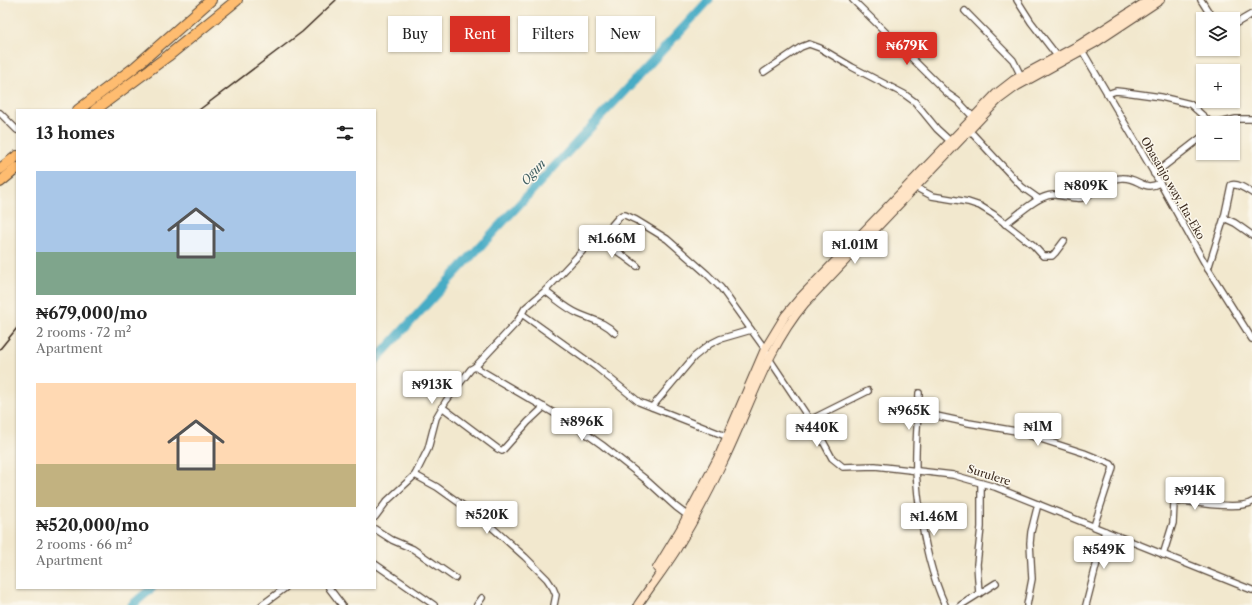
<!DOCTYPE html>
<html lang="en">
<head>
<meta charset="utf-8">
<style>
  :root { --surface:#fff; --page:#f2f2f2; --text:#222; --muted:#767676; --accent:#d93025 }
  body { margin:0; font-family:"Libre Caslon Text",serif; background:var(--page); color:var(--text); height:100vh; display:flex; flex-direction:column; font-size:15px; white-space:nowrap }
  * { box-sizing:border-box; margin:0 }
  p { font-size:13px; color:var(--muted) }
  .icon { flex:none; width:22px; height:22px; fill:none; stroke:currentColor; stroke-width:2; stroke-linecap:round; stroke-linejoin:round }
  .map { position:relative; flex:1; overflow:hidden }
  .panel { position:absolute; left:16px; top:109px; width:360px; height:480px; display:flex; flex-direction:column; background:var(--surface); border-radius:0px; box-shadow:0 1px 3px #0004 }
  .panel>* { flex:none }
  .banner { position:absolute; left:388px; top:16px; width:380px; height:36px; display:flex; gap:8px }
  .controls { position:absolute; left:1196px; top:12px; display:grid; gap:8px }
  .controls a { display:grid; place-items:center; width:44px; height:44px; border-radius:0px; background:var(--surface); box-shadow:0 1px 3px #0004; font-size:20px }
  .price { position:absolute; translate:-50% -34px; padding:0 9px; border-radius:4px; background:#fff; color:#222; font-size:13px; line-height:26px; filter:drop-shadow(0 1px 2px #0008) }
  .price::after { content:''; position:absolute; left:50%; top:24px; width:12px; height:9px; margin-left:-6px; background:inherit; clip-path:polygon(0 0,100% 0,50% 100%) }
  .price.active { background:var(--accent); color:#fff }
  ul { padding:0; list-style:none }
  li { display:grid; align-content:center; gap:8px; height:212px; padding:0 20px }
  li span { display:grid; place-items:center; height:124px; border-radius:0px; color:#555 }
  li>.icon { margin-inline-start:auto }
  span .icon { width:72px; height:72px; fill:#fffc; stroke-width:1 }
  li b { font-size:17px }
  h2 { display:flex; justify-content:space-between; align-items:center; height:48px; padding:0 20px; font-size:17px }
  .tag { padding:0 14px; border-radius:0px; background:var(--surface); box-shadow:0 1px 3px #0004; font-size:14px; line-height:36px }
  .tag.active { background:var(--accent); color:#fff }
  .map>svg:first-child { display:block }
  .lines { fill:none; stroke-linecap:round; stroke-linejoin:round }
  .river { stroke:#46acc5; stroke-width:9 }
  .street-casing { stroke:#564638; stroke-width:8 }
  .secondary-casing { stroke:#564638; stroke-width:10 }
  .highway-casing { stroke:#564638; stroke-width:12 }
  .street { stroke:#fff; stroke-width:5.5 }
  .secondary { stroke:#ffe4c6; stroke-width:8 }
  .highway { stroke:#febc70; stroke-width:10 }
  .rail { stroke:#3b2a1e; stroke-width:1.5 }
  .labels { text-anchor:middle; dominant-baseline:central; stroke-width:3; stroke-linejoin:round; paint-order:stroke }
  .street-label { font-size:11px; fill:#3b2a1e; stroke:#fbf7ec }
  .water-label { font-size:12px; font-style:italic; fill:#3f5e61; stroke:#fbf7ec }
</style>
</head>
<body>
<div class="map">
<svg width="1252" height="605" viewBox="0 0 1252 605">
  <rect width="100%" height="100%" fill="#fbf7ec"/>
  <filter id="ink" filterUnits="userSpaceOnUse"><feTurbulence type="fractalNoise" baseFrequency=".025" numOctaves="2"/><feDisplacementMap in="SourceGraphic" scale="8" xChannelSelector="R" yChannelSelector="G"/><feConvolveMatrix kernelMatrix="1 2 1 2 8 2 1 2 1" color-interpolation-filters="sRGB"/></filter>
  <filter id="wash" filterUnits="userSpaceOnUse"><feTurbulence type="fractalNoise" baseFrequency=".012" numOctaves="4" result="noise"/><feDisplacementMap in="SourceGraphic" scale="16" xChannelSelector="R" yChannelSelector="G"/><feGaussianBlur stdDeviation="0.9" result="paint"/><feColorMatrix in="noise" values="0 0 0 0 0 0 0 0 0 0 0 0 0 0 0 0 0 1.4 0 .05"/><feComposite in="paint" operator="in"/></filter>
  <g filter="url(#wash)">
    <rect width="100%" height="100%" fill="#f2e8ce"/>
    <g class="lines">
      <g class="river">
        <path d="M375,361l73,-80 261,-281"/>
        <path d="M132,605l20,-17"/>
      </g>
    </g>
  </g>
  <g filter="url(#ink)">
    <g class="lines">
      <defs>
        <g id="street">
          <path d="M853,0l95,94 10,7 15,16"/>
          <path d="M1017,0l14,22 27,35"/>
          <path d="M1201,0l12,19"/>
          <path d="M965,11l48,49 8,16"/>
          <path d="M1233,25l19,-11"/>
          <path d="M1080,47l80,136 48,86 44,70"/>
          <path d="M764,72l37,-25 8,-3 11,4 32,19 52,27 11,8 22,27 13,12"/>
          <path d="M1107,94l9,-3 9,1 36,5 29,7 21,19"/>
          <path d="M0,113l17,17"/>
          <path d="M1220,123l16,-4h16"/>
          <path d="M969,130l53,57 17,12"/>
          <path d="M1154,174l49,-38"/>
          <path d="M915,187l17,9 36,6 12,4 13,8 40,31 10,11h9l3,-3 9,-12"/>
          <path d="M1224,218l11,5 17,12"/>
          <path d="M1005,224c13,-9 32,-28 47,-29 10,-1 20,5 30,3 5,-1 9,-5 13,-8 8,-6 17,-12 27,-12 17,-1 20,14 38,5"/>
          <path d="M597,238l12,7 28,21"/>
          <path d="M1208,269l16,-51 7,-33c7,-2 15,4 21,8"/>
          <path d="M545,291c11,8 22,18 34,23 14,6 26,8 36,19"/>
          <path d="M522,314l74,53 43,35 89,35"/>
          <path d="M475,367l96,56 31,22 43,34 31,28 12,9"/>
          <path d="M919,393c-1,26 -4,53 -3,79 3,44 11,93 29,133"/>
          <path d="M442,407l56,42 4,2 26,-29 16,-15"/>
          <path d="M652,407l42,-50 16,-13 10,-5 31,-9"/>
          <path d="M918,412l51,11 47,8 68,22 27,11 2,3 -1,4 -18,55"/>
          <path d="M810,420l58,-29"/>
          <path d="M415,475l22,12 49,35 39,35 22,22 6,9 3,7 -2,10"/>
          <path d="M375,517l12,-16 28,-26 13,-26 8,-31 10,-17 25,-32 4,-2 42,-45 8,-14 20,-17 43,-46 9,-7 8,-5 14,-16 3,-2h3l11,5 31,19 40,35 14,14 44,61 5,11 48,72 14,26 11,9 32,-1 78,9 42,12 257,103"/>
          <path d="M375,529l17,11 21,9 42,29"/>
          <path d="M1163,555l10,-32 1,-20 8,-2c14,2 59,9 70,1"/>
          <path d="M375,564l59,41"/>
          <path d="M329,588l13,17"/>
          <path d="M979,594l-2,-30 4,-37v-44"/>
          <path d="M262,605l23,-17"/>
          <path d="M477,605l5,-7"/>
          <path d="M961,605l35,-22"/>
          <path d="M1027,605l5,-26 -2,-36 1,-11 7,-28"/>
          <path d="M1086,605l19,-74"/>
        </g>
        <g id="secondary">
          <path d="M657,568l23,-38 39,-74 46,-107 20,-33 15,-18 196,-204 18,-14 65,-35 70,-45"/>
          <path d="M638,605c12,-18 26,-36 38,-55 17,-28 33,-58 47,-88 26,-53 43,-113 82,-159l193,-203 19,-14 78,-43 65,-43"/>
        </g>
        <g id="highway">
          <path d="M78,110l57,-43 76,-67"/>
          <path d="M95,110l73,-54 69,-56"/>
          <path d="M0,169l17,-13"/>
          <path d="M0,182l17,-14"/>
        </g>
      </defs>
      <use href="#street" class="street-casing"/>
      <use href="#secondary" class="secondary-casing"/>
      <use href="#highway" class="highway-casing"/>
      <use href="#street" class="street"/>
      <use href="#secondary" class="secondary"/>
      <use href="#highway" class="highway"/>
      <g class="rail">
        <path d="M199,110l103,-78 34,-32"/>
        <path d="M0,349l17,-21"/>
      </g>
    </g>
  </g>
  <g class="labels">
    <g class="street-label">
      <text transform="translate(1173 188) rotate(60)">Obasanjo way, Ita-Eko</text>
      <text transform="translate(989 475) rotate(18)">Surulere</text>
    </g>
    <g class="water-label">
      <text transform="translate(533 172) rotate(-47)">Ogun</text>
    </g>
  </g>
</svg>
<div class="controls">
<a><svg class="icon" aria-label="layers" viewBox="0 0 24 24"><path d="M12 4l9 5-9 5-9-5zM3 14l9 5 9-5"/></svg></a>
<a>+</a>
<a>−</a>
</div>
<b class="price active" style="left:907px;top:66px">₦679K</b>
<b class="price" style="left:1086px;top:206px">₦809K</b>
<b class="price" style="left:612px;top:259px">₦1.66M</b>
<b class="price" style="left:855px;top:265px">₦1.01M</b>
<b class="price" style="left:432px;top:405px">₦913K</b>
<b class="price" style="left:909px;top:431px">₦965K</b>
<b class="price" style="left:582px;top:442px">₦896K</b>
<b class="price" style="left:1038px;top:447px">₦1M</b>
<b class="price" style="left:817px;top:448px">₦440K</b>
<b class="price" style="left:1195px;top:511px">₦914K</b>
<b class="price" style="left:487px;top:535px">₦520K</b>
<b class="price" style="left:934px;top:537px">₦1.46M</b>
<b class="price" style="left:1104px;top:570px">₦549K</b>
<div class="banner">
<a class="tag">Buy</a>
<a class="tag active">Rent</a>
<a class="tag">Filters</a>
<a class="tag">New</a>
</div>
<section class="panel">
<h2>13 homes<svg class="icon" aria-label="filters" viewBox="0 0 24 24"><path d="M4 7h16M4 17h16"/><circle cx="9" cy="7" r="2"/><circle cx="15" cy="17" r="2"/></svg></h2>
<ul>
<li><span style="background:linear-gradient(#a9c7e8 65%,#7fa58c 0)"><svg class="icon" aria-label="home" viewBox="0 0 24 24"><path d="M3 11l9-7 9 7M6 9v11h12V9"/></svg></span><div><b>₦679,000/mo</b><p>2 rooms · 72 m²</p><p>Apartment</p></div></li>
<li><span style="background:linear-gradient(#ffd9b3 65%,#c2b280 0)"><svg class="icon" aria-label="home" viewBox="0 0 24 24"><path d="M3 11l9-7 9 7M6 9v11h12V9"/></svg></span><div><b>₦520,000/mo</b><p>2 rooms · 66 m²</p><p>Apartment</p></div></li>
</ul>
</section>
</div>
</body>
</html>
